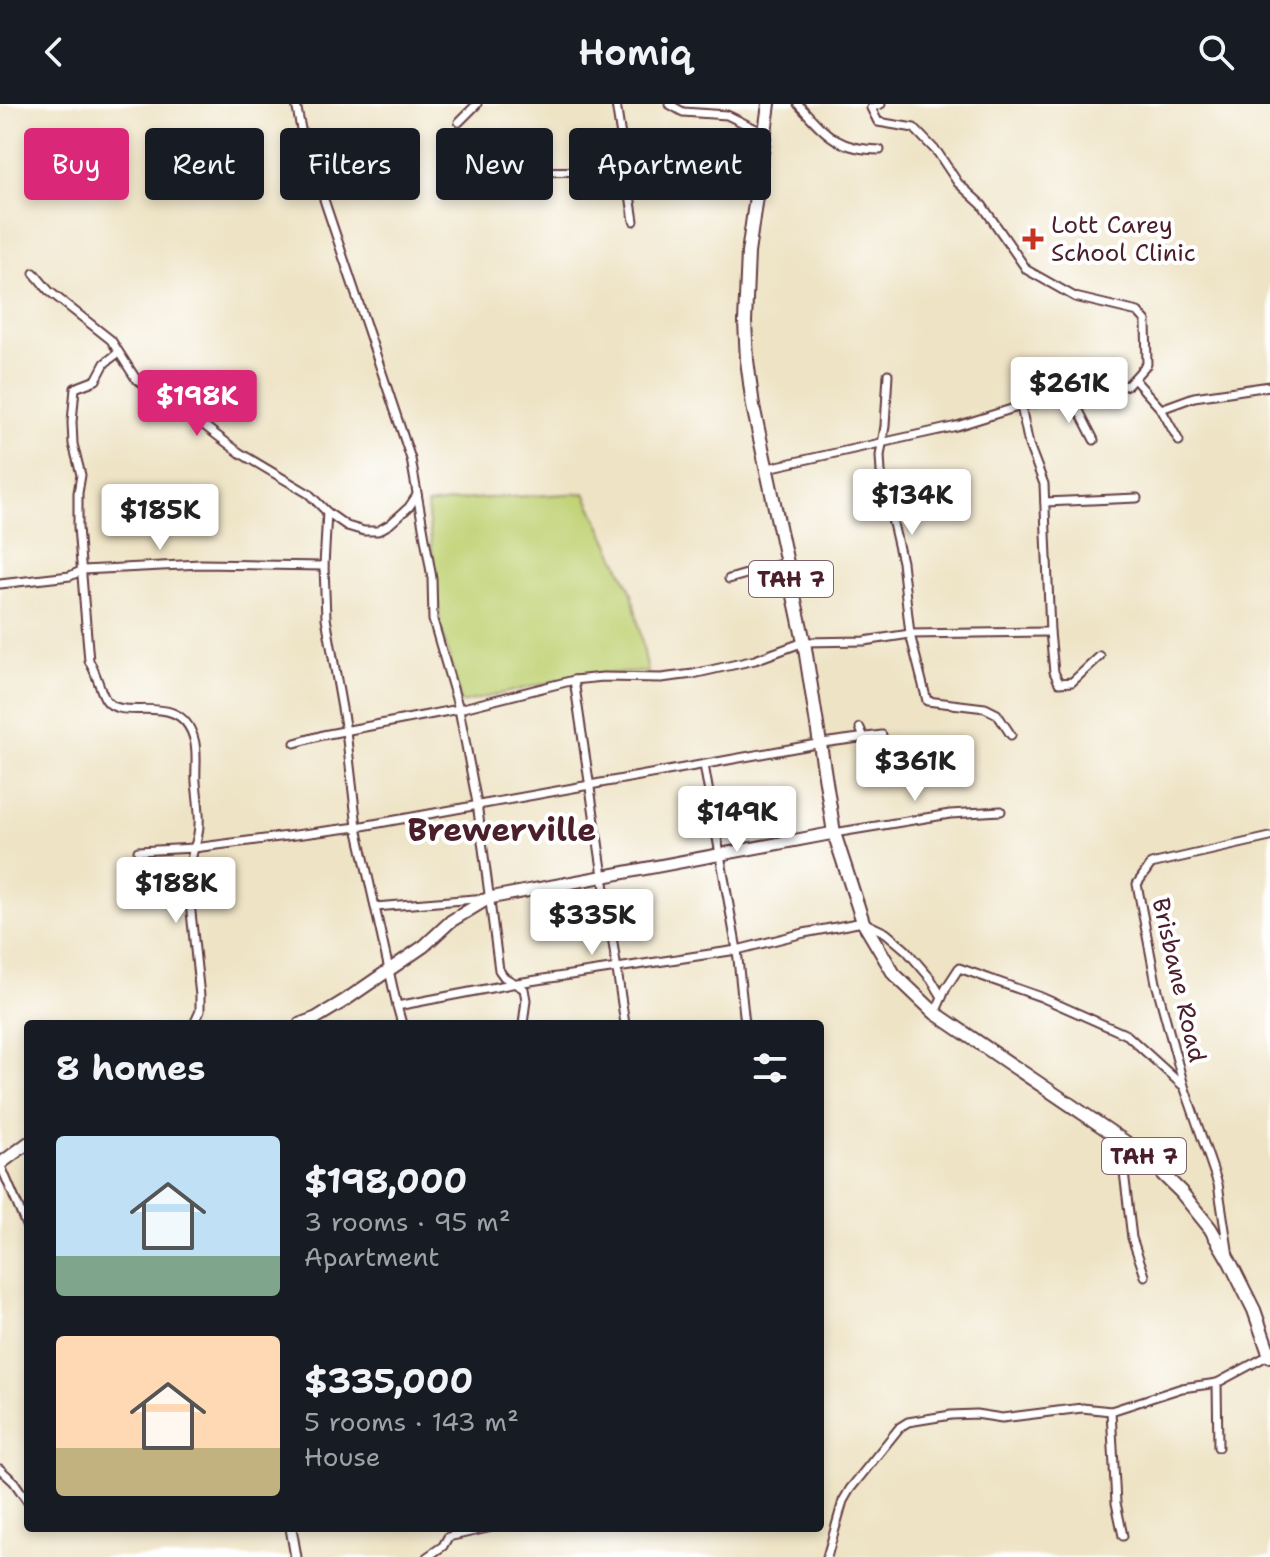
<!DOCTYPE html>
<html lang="en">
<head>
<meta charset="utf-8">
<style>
  :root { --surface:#171b24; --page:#20242c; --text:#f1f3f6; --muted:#9ea1a6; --accent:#db2777 }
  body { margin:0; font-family:"Shantell Sans",sans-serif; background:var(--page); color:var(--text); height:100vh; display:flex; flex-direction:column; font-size:30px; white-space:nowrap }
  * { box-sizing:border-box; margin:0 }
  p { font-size:26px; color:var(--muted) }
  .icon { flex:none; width:44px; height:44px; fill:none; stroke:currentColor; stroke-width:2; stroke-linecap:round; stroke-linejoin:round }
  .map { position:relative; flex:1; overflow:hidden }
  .panel { position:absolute; left:24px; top:916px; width:800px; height:512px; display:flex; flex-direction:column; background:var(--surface); border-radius:8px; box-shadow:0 4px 12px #0003 }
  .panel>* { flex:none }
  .hud { position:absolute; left:24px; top:24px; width:800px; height:72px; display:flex; gap:16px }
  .price { position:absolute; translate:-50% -68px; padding:0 18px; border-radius:8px; background:#fff; color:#222; font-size:26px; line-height:52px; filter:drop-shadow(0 2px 4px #0008) }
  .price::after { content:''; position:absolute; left:50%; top:48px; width:24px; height:18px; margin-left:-12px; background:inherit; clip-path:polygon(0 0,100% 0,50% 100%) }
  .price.selected { background:var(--accent); color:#fff }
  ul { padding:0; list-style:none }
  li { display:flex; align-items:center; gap:24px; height:200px; padding:0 32px }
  li span { display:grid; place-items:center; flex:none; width:224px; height:160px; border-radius:8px; color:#555 }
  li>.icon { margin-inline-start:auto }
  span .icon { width:96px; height:96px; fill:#fffc; stroke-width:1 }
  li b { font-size:34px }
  h2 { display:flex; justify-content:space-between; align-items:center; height:96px; padding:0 32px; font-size:34px }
  .pill { padding:0 28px; border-radius:8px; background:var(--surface); box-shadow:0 4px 12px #0003; font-size:28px; line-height:72px }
  .pill.selected { background:var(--accent); color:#fff }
  header { display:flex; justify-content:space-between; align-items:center; height:104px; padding:0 32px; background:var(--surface); font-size:36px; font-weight:600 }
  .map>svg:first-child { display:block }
  .green { fill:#c0d173; stroke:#85784f; stroke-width:2 }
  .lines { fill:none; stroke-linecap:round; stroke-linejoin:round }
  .minor-casing { stroke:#633c42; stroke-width:11 }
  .tertiary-casing { stroke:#633c42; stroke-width:13 }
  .primary-casing { stroke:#633c42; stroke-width:15 }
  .trunk-casing { stroke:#633c42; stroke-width:16 }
  .minor { stroke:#fff; stroke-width:7 }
  .tertiary { stroke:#fff; stroke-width:9 }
  .primary { stroke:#fff; stroke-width:11 }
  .trunk { stroke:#fff; stroke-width:12 }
  .poi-dot { fill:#c8321e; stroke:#fff; stroke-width:3 }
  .labels { text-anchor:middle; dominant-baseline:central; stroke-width:8; stroke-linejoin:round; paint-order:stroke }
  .shield { fill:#fff; stroke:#80626b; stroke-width:2 }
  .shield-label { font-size:22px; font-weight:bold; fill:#4a1f2b }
  .poi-label { font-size:24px; fill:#4a1f2b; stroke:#fff; text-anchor:start }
  .street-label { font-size:24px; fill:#4a1f2b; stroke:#fff }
  .district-label { font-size:32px; font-weight:bold; fill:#4a1f2b; stroke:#fff }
</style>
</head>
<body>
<header><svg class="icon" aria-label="back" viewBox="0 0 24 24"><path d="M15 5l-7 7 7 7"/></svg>Homiq<svg class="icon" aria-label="search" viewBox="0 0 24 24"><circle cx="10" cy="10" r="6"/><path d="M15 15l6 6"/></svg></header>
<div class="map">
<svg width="1270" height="1453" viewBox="0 0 1270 1453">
  <rect width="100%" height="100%" fill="#fff"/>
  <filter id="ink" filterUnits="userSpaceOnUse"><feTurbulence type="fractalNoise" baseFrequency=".0125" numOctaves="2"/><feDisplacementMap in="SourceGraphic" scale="16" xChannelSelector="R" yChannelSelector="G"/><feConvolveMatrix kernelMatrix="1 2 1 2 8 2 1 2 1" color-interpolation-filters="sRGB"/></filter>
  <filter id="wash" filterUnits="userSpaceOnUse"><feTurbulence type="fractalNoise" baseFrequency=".006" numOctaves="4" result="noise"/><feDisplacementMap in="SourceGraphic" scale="32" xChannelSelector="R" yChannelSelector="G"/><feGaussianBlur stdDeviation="1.8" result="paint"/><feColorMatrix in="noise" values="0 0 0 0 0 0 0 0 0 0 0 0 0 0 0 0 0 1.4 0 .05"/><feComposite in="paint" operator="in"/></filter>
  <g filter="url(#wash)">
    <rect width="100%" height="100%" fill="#eee3c5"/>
    <path class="green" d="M585,389l47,100 16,79 -62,2 -125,29 -21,-79 -13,-119 43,-6z"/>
  </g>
  <g filter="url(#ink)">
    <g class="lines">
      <defs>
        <g id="minor">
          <path d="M296,0l6,30 109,325 21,119 1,42 26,89 18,94 22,167 5,7 20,12 2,11 -3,24"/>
          <path d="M616,0l18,117"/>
          <path d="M669,0l14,8 44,3 37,18"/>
          <path d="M798,0c28,30 39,46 82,46"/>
          <path d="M459,18l18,-18"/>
          <path d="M503,68l125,-1"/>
          <path d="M34,169l15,18 62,49 25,39 49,32 55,42 69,41 18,18 20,14 17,5h14l12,-7 19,-17 8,-12"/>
          <path d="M118,249l-13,10 -9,17 -21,8 -3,34 1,22 8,31 -3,18v34l11,134c8,12 11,31 17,39 17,24 74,-12 88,39 4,13 1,29 2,43 2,22 7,45 -2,66"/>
          <path d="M888,270l-3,52 -5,30 1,16 21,90 8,72 17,67 58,7 12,6 14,21"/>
          <path d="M1135,276l26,29 18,32"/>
          <path d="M1072,293l22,43"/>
          <path d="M1021,302l8,39 15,39 6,148 4,40 5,11 13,-1 28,-26"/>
          <path d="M1161,305l33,-12 76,-11"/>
          <path d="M768,364l189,-42 64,-20 107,-21 19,-21 -1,-43 -8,-9 -63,-15 -48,-27 -45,-65 -24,-22 -20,-30 -24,-25 -36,-6 -7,-14 10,-4"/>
          <path d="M1045,398l92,-4"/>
          <path d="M327,408l-3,54 2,52 20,113 11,96 18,80 112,-9"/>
          <path d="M729,475l59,-17"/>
          <path d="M0,480l70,-8 13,-6 118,-6 123,2"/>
          <path d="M574,576l51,344"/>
          <path d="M860,624l10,24"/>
          <path d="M295,639l28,-8 136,-26 115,-29 29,-3 58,1 32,-4 62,-14 49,-18 60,-1 46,-7 140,-2"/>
          <path d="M704,661l33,185 8,74"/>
          <path d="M834,729l116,-19 51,-3"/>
          <path d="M194,744l163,-21 465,-84 60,-8"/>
          <path d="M138,747l56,-3 -7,27 13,121v15l-6,13"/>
          <path d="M375,803l22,99 120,-23 220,-33 67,-17 59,-11 23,11 20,17 25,29 11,18"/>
          <path d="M397,902l5,18"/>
          <path d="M935,909l11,-25 13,-20 82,29 86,38 55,50"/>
          <path d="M1120,1035l12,99 13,38"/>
          <path d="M0,1060l28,66"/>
          <path d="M1229,1152l-11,-72 -34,-98 -28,-103 -19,-99 14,-20 119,-27"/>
          <path d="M1111,1307l5,92 7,33"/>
          <path d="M1218,1343l-1,-64 52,-28"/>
          <path d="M0,1365l14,13 14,20"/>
          <path d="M427,1453l16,-11 5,-9 40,-9"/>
          <path d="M827,1453l16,-56 7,-12 50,-62 8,-5 43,-7 25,-1 26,4 80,-10 29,3 71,-23 35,-5"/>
        </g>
        <path id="tertiary" d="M291,1424l5,29"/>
        <g id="primary">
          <path d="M300,920l16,-6 28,-17 80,-55 27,-25 38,-23 345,-65"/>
          <path d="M0,1060l28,-21"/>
        </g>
        <path id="trunk" d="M769,0l-21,149 -3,69 2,38 6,46 51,236 30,191 29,89 31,52 41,39 205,139 41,40 29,36 20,34 24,48 16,46"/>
      </defs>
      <use href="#minor" class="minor-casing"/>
      <use href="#tertiary" class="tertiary-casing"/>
      <use href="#primary" class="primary-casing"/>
      <use href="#trunk" class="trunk-casing"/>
      <use href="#minor" class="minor"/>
      <use href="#tertiary" class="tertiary"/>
      <use href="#primary" class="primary"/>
      <use href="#trunk" class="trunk"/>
    </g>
  </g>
  <path class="poi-dot" d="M1029 123h8v8h8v8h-8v8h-8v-8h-8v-8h8z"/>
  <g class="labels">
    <g class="shield">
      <rect x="749" y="457" width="84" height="36" rx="6"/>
      <rect x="1102" y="1034" width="84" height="36" rx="6"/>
    </g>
    <g class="shield-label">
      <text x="791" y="475">TAH 7</text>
      <text x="1144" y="1052">TAH 7</text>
    </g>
    <g class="poi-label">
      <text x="1051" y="121">Lott Carey<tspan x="1051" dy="28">School Clinic</tspan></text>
    </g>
    <g class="street-label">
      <text transform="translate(1179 876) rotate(77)">Brisbane Road</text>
    </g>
    <g class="district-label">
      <text x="502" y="725">Brewerville</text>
    </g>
  </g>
</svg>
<b class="price" style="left:1069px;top:321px">$261K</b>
<b class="price selected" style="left:197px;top:334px">$198K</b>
<b class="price" style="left:912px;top:433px">$134K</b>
<b class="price" style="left:160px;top:448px">$185K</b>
<b class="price" style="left:915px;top:699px">$361K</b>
<b class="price" style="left:737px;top:750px">$149K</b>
<b class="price" style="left:176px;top:821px">$188K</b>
<b class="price" style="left:592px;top:853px">$335K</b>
<div class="hud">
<a class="pill selected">Buy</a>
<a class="pill">Rent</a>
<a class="pill">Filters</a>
<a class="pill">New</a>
<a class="pill">Apartment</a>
</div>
<section class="panel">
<h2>8 homes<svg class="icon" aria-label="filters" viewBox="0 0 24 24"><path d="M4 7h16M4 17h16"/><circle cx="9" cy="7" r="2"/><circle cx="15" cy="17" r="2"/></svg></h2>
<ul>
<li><span style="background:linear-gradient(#bfe0f5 75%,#7fa58c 0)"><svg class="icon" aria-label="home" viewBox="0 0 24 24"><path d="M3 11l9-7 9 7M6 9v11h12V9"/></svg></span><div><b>$198,000</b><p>3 rooms · 95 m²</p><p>Apartment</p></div></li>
<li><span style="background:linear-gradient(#ffd9b3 70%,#c2b280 0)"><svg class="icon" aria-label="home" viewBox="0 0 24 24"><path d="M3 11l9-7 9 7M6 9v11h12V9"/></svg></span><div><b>$335,000</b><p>5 rooms · 143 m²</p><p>House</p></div></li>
</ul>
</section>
</div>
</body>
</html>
